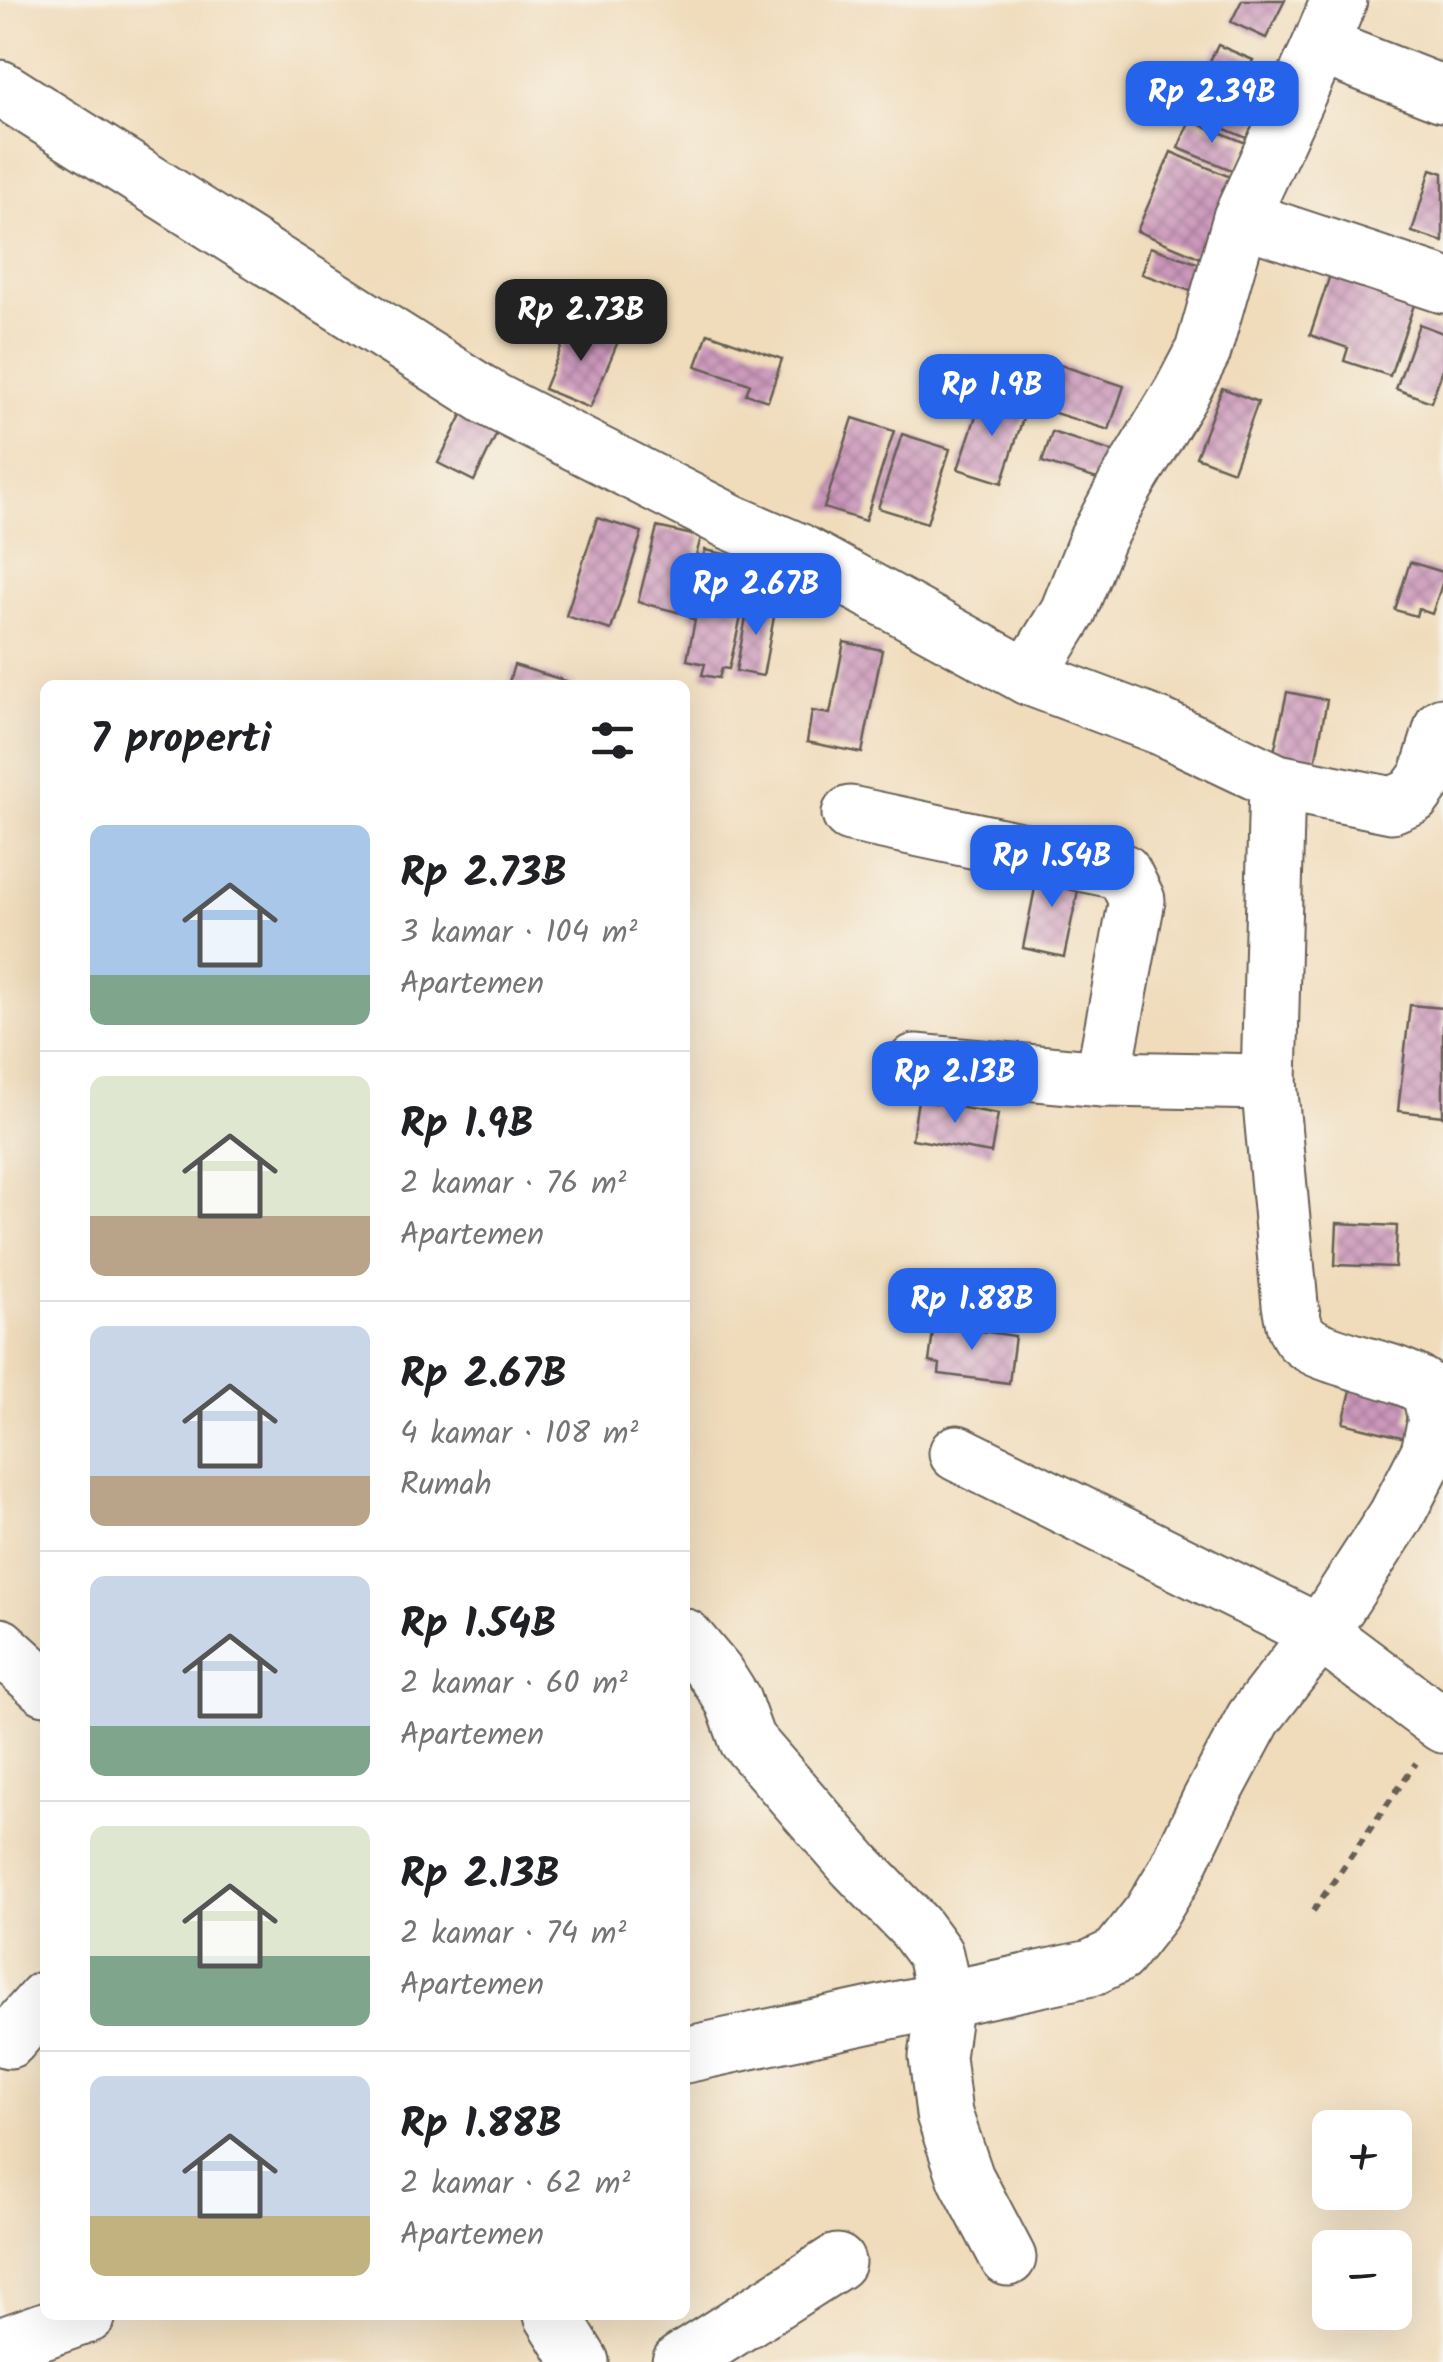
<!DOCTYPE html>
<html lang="id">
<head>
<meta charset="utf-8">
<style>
  :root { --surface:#fff; --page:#f6f6f6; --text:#202124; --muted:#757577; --line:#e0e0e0; --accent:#2563eb }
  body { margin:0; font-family:Kalam,sans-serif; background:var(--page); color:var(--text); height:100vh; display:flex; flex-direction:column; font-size:38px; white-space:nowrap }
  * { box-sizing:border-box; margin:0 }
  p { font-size:32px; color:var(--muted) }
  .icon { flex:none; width:55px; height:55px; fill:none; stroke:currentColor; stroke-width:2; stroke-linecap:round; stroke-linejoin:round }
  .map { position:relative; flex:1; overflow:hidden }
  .sheet { position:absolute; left:40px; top:680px; width:650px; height:1640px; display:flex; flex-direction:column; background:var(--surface); border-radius:15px; box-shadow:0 10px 40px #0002 }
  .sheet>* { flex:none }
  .tools { position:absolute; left:1312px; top:2110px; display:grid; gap:20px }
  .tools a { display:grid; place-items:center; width:100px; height:100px; border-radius:15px; background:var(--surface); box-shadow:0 10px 40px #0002; font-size:50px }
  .price { position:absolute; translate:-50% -85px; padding:0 22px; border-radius:20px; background:var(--accent); color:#fff; font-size:32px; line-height:65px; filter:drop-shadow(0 2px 5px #0008) }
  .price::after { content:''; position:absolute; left:50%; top:60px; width:30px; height:22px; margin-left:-15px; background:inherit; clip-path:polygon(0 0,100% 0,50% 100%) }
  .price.selected { background:#222; color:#fff }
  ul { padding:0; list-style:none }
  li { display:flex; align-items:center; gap:30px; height:250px; padding:0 50px }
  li+li { border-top:2px solid var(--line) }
  li span { display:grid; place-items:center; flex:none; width:280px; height:200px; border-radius:15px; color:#555 }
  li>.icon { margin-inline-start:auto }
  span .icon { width:120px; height:120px; fill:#fffc; stroke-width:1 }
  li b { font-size:42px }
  h2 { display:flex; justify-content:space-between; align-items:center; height:120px; padding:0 50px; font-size:42px }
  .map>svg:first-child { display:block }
  .building { fill:url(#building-cross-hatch) }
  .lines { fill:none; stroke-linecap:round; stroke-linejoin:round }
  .minor-casing { stroke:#665f54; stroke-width:59 }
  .path { stroke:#665f54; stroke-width:6; stroke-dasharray:8 8; stroke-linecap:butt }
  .minor { stroke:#fff; stroke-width:55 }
</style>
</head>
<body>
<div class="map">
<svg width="1443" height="2362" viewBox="0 0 1443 2362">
  <defs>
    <pattern id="building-cross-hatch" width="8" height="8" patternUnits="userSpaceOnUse" patternTransform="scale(2.5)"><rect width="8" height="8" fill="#cc98bc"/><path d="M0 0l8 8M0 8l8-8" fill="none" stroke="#a57b98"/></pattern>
  </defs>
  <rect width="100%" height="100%" fill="#f7f3e8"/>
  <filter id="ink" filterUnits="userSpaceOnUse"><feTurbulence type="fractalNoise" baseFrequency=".01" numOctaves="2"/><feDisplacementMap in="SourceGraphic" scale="20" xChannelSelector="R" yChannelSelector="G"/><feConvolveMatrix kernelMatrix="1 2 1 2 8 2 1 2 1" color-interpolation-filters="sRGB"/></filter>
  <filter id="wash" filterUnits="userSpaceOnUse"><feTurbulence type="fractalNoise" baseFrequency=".0048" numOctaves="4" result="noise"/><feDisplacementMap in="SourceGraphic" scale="40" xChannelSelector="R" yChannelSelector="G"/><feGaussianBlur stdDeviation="2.25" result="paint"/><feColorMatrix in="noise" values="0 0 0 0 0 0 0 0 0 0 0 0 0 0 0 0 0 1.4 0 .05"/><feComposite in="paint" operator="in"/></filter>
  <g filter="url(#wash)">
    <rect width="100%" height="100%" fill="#f0dcbb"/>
    <g id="blocks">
      <g class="building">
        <path d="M1242,0h43l-19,38 -35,-16z"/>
        <path d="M1218,45l35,15 -11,27 -37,-16z"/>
        <path d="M1205,77l60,25 -16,37 -60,-25z"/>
        <path d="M1190,120l56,23 -12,28 -56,-23z"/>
        <path d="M1171,152l64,27 -34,79 -64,-27z"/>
        <path d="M1431,169l12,4v69l-31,-10z"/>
        <path d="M1150,247l56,19 -10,27 -54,-19z"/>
        <path d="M1333,266l83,33 -26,77 -46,-15 4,-13 -38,-13z"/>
        <path d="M573,319l46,20 -29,69 -46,-19z"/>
        <path d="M1419,324l24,9v36l-12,33 -35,-13z"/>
        <path d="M708,333l74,26 -14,42 -22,-7 4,-10 -54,-18z"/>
        <path d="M1060,365l64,21 -15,44 -64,-20z"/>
        <path d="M1222,388l36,14 -25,69 -37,-14z"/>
        <path d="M983,395l43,14 -24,74 -44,-14z"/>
        <path d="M464,411l35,18 -25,52 -36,-18z"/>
        <path d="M853,418l41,13 -29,90 -41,-13z"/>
        <path d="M1052,432l65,21 -10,29 -65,-20z"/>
        <path d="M902,434l48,15 -23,74 -49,-15z"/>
        <path d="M597,518l45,14 -31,98 -45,-14z"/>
        <path d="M657,527l44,10 -20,76 -43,-11z"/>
        <path d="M705,550l49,10 -25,109 -7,-1 -3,10 -17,-3 3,-11 -18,-4 8,-40 -5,-2z"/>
        <path d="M1410,562l33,10v9l-11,33 -14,-5 -2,7 -21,-6z"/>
        <path d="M749,601l27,5 -13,70 -27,-5z"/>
        <path d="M844,642l38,8 -20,103 -55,-11 5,-31 18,3z"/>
        <path d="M514,665l62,19v1h-68z"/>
        <path d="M1287,692l40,8 -13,69 -42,-8z"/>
        <path d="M1040,863l42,8 -18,86 -41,-9z"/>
        <path d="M1410,1005l33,3v108l-45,-5z"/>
        <path d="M918,1100l80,14 -7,39 -79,-14z"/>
        <path d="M1337,1223l60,3 -2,41 -60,-2z"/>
        <path d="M934,1324l81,12 -6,47 -70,-9 1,-10 -11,-2z"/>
        <path d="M1355,1374l59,14 -8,33 12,2 -4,17 -71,-17z"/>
      </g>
    </g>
  </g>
  <g filter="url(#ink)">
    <use href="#blocks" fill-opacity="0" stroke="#665f54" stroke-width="2.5"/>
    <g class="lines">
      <defs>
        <g id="minor">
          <path d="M1320,46l123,48"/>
          <path d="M0,88l494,313 237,121 67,29 230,126 133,50 116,55 115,23 21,-9 14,-19 16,-52"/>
          <path d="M1241,218l202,67"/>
          <path d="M1028,677l40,-65 29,-73 27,-51 57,-95 22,-42 38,-133 79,-172 19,-46"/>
          <path d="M850,814l273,58 14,28 -34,179"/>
          <path d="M916,1062l187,17 166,3"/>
          <path d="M957,1453l363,180 123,92"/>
          <path d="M685,1637l31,37 17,27 14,39 109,126 59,61 20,27 10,46 -8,57 7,57 22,64 42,80"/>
          <path d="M0,1646l45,41"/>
          <path d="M9,2040l36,-41"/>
          <path d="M685,2055l406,-87 27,-13 33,-42 24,-40 33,-69 46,-86 66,-85 76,-117 33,-64 7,-32 -6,-28c-29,-26 -113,-31 -131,-57 -6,-9 -7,-21 -9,-31l-21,-222 8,-300"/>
          <path d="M552,2315l29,47"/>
          <path d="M0,2346l88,-31"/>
          <path d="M680,2362l157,-100"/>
        </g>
      </defs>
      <use href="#minor" class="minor-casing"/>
      <path class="path" d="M1313,1911l103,-148"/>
      <use href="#minor" class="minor"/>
    </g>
  </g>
</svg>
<div class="tools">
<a>+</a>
<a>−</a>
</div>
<b class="price" style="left:1212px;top:146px">Rp 2.39B</b>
<b class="price selected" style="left:581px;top:364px">Rp 2.73B</b>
<b class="price" style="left:992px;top:439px">Rp 1.9B</b>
<b class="price" style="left:756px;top:638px">Rp 2.67B</b>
<b class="price" style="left:1052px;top:910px">Rp 1.54B</b>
<b class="price" style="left:955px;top:1126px">Rp 2.13B</b>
<b class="price" style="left:972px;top:1353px">Rp 1.88B</b>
<section class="sheet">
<h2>7 properti<svg class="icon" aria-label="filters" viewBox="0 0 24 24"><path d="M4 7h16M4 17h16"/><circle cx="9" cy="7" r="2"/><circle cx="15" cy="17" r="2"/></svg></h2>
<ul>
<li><span style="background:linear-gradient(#a9c7e8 75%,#7fa58c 0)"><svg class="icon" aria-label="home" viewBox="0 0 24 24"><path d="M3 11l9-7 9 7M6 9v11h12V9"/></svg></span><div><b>Rp 2.73B</b><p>3 kamar · 104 m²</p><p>Apartemen</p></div></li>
<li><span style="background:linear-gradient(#dfe7d0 70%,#b9a48a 0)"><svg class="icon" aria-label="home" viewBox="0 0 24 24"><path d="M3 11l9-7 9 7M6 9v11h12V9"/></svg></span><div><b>Rp 1.9B</b><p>2 kamar · 76 m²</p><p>Apartemen</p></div></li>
<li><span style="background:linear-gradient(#c9d6e8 75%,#b9a48a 0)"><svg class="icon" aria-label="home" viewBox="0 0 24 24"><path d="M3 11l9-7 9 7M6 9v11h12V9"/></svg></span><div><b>Rp 2.67B</b><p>4 kamar · 108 m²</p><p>Rumah</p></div></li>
<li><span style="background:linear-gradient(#c9d6e8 75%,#7fa58c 0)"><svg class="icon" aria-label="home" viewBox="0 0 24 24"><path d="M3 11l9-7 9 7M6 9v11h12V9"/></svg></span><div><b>Rp 1.54B</b><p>2 kamar · 60 m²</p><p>Apartemen</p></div></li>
<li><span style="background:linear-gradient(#dfe7d0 65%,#7fa58c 0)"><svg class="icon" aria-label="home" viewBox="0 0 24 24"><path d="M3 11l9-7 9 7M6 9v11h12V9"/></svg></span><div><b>Rp 2.13B</b><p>2 kamar · 74 m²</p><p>Apartemen</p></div></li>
<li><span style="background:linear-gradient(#c9d6e8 70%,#c2b280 0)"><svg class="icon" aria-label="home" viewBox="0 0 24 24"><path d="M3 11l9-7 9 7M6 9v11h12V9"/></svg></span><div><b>Rp 1.88B</b><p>2 kamar · 62 m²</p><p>Apartemen</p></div></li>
</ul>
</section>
</div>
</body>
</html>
